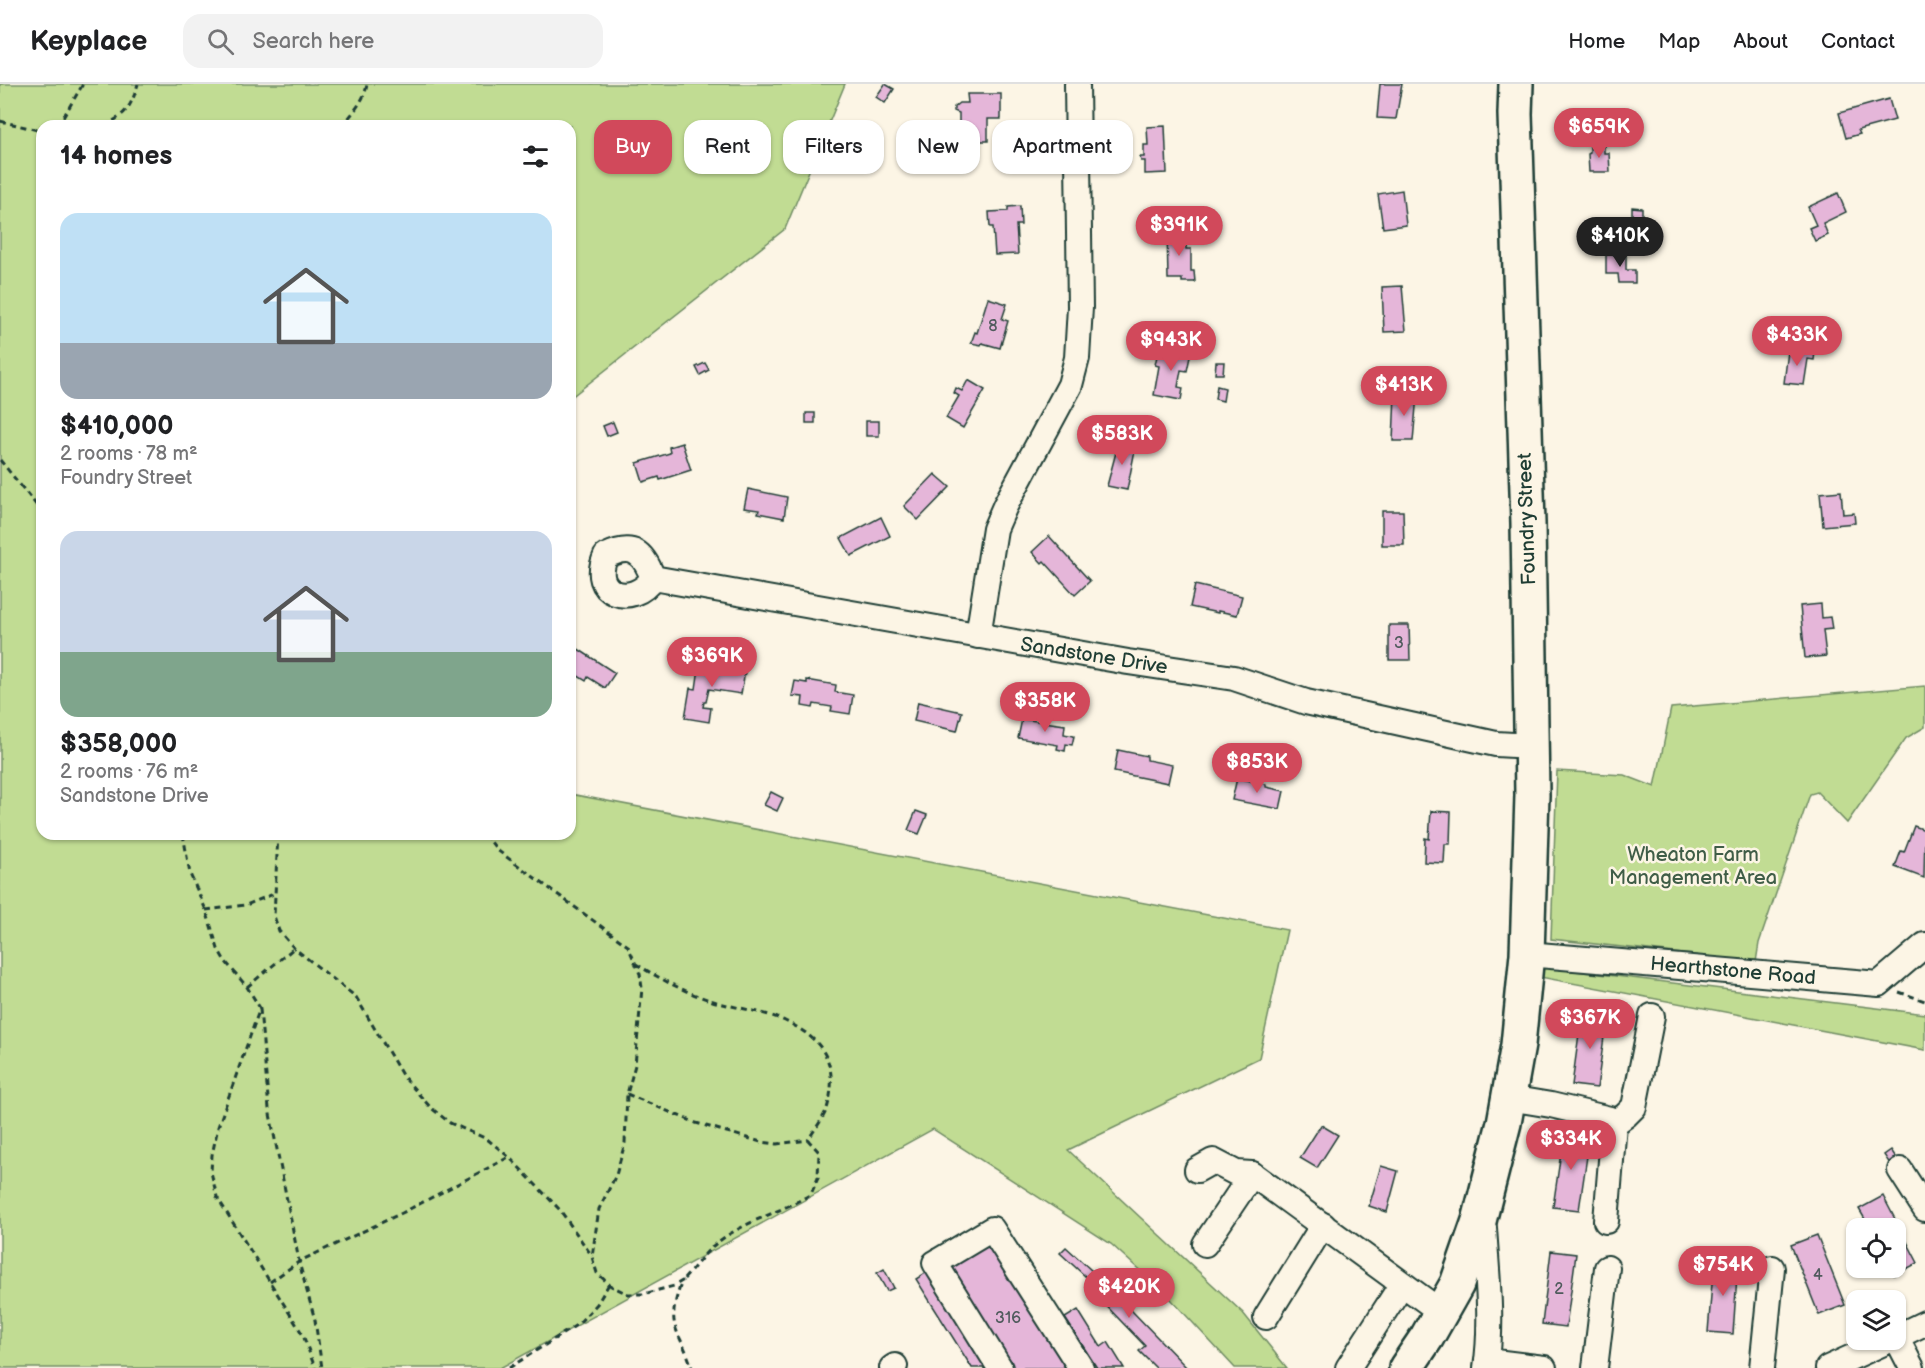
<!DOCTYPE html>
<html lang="en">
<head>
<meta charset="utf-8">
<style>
  :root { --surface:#fff; --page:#f2f2f2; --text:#202124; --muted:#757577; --line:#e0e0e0; --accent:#d1495b }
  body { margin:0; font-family:"Balsamiq Sans",sans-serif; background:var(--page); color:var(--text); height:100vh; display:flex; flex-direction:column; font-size:22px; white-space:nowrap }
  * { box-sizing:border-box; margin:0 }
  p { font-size:20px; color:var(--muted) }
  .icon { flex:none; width:33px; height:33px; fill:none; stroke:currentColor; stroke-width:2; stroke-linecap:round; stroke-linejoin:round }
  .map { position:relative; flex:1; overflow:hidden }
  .sheet { position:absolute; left:36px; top:36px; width:540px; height:720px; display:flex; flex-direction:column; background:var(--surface); border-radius:18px; box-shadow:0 2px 4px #0004 }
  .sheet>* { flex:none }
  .hud { position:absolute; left:594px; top:36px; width:570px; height:54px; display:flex; gap:12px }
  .buttons { position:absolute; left:1846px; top:1134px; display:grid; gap:12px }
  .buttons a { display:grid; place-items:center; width:60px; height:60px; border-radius:12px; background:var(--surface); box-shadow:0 2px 4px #0004; font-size:30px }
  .price { position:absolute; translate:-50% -51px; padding:0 14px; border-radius:21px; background:var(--accent); color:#fff; font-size:20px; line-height:39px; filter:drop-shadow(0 2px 3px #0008) }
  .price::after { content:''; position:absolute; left:50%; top:36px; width:18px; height:14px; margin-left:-9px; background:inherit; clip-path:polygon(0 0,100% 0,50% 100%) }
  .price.selected { background:#222; color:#fff }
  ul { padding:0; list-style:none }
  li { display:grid; align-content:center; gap:12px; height:318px; padding:0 24px }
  li span { display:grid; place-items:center; height:186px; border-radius:18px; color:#555 }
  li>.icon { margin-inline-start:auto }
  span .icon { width:108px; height:108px; fill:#fffc; stroke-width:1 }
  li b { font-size:26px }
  h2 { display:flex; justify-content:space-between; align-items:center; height:72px; padding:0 24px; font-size:26px }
  .tag { padding:0 21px; border-radius:18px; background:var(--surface); box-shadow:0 2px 4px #0004; font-size:21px; line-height:54px }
  .tag.selected { background:var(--accent); color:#fff }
  header { display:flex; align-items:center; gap:36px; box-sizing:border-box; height:84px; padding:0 30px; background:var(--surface); border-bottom:2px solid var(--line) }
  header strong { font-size:28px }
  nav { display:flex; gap:33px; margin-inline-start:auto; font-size:21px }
  .search { width:420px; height:54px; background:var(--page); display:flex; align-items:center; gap:15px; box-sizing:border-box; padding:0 21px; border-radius:18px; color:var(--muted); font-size:22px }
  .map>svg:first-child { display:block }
  .green { fill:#c1dc93; stroke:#708c64; stroke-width:1.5 }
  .building { fill:#e5b6d9; stroke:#1f3d34; stroke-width:1.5 }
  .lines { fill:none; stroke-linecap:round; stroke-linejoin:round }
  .minor-casing { stroke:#1f3d34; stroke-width:28 }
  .highway-casing { stroke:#1f3d34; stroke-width:38 }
  .path { stroke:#1f3d34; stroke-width:3; stroke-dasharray:6 4.5; stroke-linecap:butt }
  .minor { stroke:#fcf5e5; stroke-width:24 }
  .highway { stroke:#fcf5e5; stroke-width:33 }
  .labels { text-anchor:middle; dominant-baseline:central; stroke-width:5; stroke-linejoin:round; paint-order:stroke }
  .number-label { font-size:16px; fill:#505b5d }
  .street-label { font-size:20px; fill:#1f3d34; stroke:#fcf5e5 }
  .park-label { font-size:20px; fill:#3f5d47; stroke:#fcf5e5 }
</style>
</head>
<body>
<header>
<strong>Keyplace</strong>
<div class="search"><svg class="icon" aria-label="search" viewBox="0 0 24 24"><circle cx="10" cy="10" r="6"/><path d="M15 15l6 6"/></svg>Search here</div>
<nav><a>Home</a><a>Map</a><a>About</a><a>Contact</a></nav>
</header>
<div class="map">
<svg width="1925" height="1284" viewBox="0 0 1925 1284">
  <rect width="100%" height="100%" fill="#fcf5e5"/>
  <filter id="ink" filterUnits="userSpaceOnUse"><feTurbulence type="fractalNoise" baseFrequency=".0167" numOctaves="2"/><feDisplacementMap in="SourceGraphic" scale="12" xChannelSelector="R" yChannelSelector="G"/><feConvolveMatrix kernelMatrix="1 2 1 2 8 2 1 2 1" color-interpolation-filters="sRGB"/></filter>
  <g filter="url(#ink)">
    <g class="green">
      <path d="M0,0h845l-60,145 -215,169v-272h-528v708h528v-40l717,136 -28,128 -191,92 175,163 44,55h-52l-66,-71 -58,-53 -178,-115 -433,239h-500z"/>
      <path d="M1925,602v41l-19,11 -59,85 -30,-31 -7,2 -51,149 -3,19 -205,-23 6,-168 67,4 31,12 16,-79z"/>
      <path d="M1542,883l383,47v36l-385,-73z"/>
    </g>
    <g class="building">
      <path d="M885,0l9,5 -9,14 -9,-6z"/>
      <path d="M1380,0h22l-6,35 -19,-1z"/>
      <path d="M967,10h34v25h-13v22h-19l-1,-17h-9v-11l-5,-2v-4l5,-4h9z"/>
      <path d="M1889,15l6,21 -37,10 2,4 -14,4 -7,-25z"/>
      <path d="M1165,42l2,47 -22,1v-13h-4l-1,-4h4v-12h4l-1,-18z"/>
      <path d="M1604,60v9h5l1,19h-21l-1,-18 2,-1v-8z"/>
      <path d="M1402,106l4,35 -23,3 -5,-34z"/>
      <path d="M1838,109l8,19 -23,11 5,12 -13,6 -6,-13 7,-3 -8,-18z"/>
      <path d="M1020,122l1,19h-5l2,29 -23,1 -2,-28h-3l-1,-15 19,-1v-4z"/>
      <path d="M1632,123l10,1v8h-10z"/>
      <path d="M1167,145h19v20h5v22h3l1,11h-13v-3h-14z"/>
      <path d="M1626,170v16h9v13h-16l-1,-9h-12v-19z"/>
      <path d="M1402,202l4,45 -22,1 -2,-45z"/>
      <path d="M988,214l19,6 -5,15 6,2 -8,27 -18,-5 -1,2 -10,-2 4,-11 2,1z"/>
      <path d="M1159,262l32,6 -4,19 -6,-1 -3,17 5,1 -2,12 -27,-5 5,-29 -4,-1z"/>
      <path d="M1788,267l22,3v-3l5,1 -1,8 -6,-1 -4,26 -20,-2z"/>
      <path d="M1216,278h8l-1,12h-8z"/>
      <path d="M705,279l4,7 -9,5 -4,-8z"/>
      <path d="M968,296l17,10 -22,38 -17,-10 13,-22 -5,-3 2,-5 6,3z"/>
      <path d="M1217,302l8,2 -2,13 -8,-2z"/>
      <path d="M1395,310l22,1 -4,46h-20z"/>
      <rect x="806" y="329" width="9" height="10"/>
      <rect x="866" y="337" width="13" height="15"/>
      <path d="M613,338l4,10 -10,4 -4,-10z"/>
      <path d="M1119,357l17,4 -9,45 -20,-4z"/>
      <path d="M682,359l9,27 -31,10 -1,-3 -16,5 -6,-19 33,-10 -1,-6z"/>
      <path d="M935,390l15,13 -32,33 -14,-14z"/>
      <path d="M748,405l39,8 -3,21 -26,-5 1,-3 -15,-2z"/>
      <path d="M1841,407l2,23 11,-1 1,10 -32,3 -3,-33z"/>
      <path d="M1382,427h21l1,34h-22z"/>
      <path d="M881,433l9,19 -39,20 -10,-18z"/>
      <path d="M1049,452l41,45 -15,14 -31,-34 -2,2 -10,-11z"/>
      <path d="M1195,501l47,11 -5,19 -19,-4v2l-28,-6z"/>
      <path d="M1821,520l1,14 8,-1 2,12 -9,1 3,26 -21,2 -5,-52z"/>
      <path d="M1389,541h20l1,35h-21z"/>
      <path d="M575,563l40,26 -10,15 -17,-11 -2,4 -16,-10v-17z"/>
      <path d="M700,577l19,2 -1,5 27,4 -4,22 -32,-5 -3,13h-2l-1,5 8,1 -2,14 -24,-4 5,-30 6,1z"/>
      <path d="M807,596l29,5 -1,7 18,3 -3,19 -19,-3 1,-4 -18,-3 -1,4 -11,-2 1,-9 -11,-1 3,-15 12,2z"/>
      <path d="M918,618l44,10 -5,19 -43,-10z"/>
      <path d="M1022,635l43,6 -1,9 10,2 -2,9 -6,-1 -1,7 -8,-2 1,-4 -40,-7z"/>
      <path d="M1118,666l29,6v4l25,5 -4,18 -54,-11z"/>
      <path d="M1237,694l29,6v3l18,4 -4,18 -48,-9z"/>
      <path d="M771,708l12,6 -6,13 -13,-6z"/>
      <path d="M916,727l11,4 -8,19 -11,-4z"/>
      <path d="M1431,727l20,1 -1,32h-5l-1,19 -20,-1 1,-24 4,1z"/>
      <path d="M1914,742l11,4 -1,48 -29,-11 6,-16 3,1z"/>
      <path d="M1582,928l25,3 -10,73 -25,-3z"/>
      <path d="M1321,1041l17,10 -21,33 -17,-10z"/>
      <path d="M1564,1048l26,4 -11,74 -26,-3z"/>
      <path d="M1891,1066l6,9 -7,5 -6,-9z"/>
      <path d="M1381,1082l17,5 -11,41 -18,-6z"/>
      <path d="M1883,1112l35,67 -24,12 -4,-7h6v-40h-26l-11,-19z"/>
      <path d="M1817,1151l28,70 -26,10 -28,-70z"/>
      <path d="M988,1159l79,125h-54l-63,-101z"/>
      <path d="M1066,1163l38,35 83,86h-31l-17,-17 6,-5 -52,-54 5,-4 -38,-35z"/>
      <path d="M1551,1167l25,3 -10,73 -24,-3z"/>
      <path d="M1714,1175l24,2 -5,73 -25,-2z"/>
      <path d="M884,1185l10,19 -7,3 -10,-18z"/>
      <path d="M927,1188l60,96h-15l-56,-89z"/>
      <path d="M1078,1226l23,37 7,-5 16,26h-27l-32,-50z"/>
    </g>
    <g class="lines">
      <defs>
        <g id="minor">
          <path d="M653,494c-10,-26 -20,-35 -47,-22 -18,38 26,53 47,22l475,84 106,16 72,24 190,42 35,2"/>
          <path d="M978,552l17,-107 10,-23 65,-121 7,-27 3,-51 -3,-223"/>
          <path d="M1527,870l352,30 46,-39"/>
          <path d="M1509,1014l42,7 59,14 4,5 -8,97"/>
          <path d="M1614,1040l12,-9 8,-8 18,-91"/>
          <path d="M1197,1086l16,-9 23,12 16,1"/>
          <path d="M1900,1086l25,39"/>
          <path d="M1479,1138l5,6c3,46 9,94 2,140"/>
          <path d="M1205,1160l47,-70 189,138"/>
          <path d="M1266,1233l57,-92"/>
          <path d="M1896,1253l16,31"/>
          <path d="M1896,1253l29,-14"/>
          <path d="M1487,1277l57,7"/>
          <path d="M892,1284l3,-2"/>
          <path d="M1000,1284l-65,-105 57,-34 89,139"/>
          <path d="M1348,1284l54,-84"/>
          <path d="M1595,1284l12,-100"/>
          <path d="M1762,1284l10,-100"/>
          <path d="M1828,1284l62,-28"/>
        </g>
        <path id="highway" d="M1406,1284l21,-31 30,-53 22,-63 25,-98 14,-78 9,-91 5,-159 -4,-272 -13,-409 1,-30"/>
      </defs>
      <use href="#minor" class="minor-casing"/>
      <use href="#highway" class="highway-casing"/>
      <g class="path">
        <path d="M0,37l42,10"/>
        <path d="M58,42l25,-42"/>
        <path d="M104,42c22,-11 27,-19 34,-42"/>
        <path d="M342,42c10,-12 23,-26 25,-42"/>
        <path d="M0,376l42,52"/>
        <path d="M42,517c-3,16 -8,29 0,44"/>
        <path d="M183,750l7,40 16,36 12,39 7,12 22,26 13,21 -42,119 -6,28 -1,17 6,25 86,138 12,33"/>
        <path d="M278,750l-4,82 5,15 15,17 62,49 46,78 28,32 20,16 37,16 22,18 51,53 32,46"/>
        <path d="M485,750l12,16 131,96 12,28 2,14 -7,77 -8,29 -2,49 -9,32 -17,34 -7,48 5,16 14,13 17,8h15l31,-8 8,-5c-18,49 -3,45 10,87"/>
        <path d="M206,826l40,-5 30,-12"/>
        <path d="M636,880c23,14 48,28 74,36 23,8 54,11 75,21 37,17 54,42 43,84 -3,12 -14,25 -20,35"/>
        <path d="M247,903l47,-39"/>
        <path d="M1899,908l26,9"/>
        <path d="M260,925l9,100 31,157 15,54 7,48"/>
        <path d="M627,1010l69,29 65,19 16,2 31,-4 11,12 -1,26 -7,16c-31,19 -70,28 -98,52 -12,11 -20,24 -31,35"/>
        <path d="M270,1198l30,-21 102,-48 107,-56"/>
        <path d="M509,1284l69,-44 19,-20 12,-20"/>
      </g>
      <use href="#minor" class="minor"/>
      <use href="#highway" class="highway"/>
    </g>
  </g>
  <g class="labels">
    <g class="number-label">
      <text x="993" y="242">8</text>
      <text x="1399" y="559">3</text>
      <text x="1818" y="1191">4</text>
      <text x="1559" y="1205">2</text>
      <text x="1008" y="1234">316</text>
    </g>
    <g class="street-label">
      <text transform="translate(1527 435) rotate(-92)">Foundry Street</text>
      <text transform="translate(1094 572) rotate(9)">Sandstone Drive</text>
      <text transform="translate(1733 887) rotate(5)">Hearthstone Road</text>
    </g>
    <g class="park-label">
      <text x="1693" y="771">Wheaton Farm<tspan x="1693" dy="23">Management Area</tspan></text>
    </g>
  </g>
</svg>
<div class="buttons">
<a><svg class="icon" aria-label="locate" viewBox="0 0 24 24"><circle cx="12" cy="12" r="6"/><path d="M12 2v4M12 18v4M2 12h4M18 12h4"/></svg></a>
<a><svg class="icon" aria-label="layers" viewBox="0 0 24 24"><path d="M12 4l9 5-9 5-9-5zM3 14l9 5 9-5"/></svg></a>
</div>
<b class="price" style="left:1599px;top:75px">$659K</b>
<b class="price" style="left:1179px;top:173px">$391K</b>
<b class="price selected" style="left:1620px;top:184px">$410K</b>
<b class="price" style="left:1797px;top:283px">$433K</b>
<b class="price" style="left:1171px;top:288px">$943K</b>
<b class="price" style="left:1404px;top:333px">$413K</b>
<b class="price" style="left:1122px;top:382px">$583K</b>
<b class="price" style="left:712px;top:604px">$369K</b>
<b class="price" style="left:1045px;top:649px">$358K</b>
<b class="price" style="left:1257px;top:710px">$853K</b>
<b class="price" style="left:1590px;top:966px">$367K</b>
<b class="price" style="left:1571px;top:1087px">$334K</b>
<b class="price" style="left:1723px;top:1213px">$754K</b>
<b class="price" style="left:1129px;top:1235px">$420K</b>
<div class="hud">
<a class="tag selected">Buy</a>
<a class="tag">Rent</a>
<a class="tag">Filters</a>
<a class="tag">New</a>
<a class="tag">Apartment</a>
</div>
<section class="sheet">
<h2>14 homes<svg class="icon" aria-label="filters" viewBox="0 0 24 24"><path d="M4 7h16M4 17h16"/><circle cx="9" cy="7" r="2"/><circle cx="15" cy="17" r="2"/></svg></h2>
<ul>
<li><span style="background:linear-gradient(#bfe0f5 70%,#9aa5b1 0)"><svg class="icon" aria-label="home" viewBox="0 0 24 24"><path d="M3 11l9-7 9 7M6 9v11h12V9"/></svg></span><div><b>$410,000</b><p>2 rooms · 78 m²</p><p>Foundry Street</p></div></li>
<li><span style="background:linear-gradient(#c9d6e8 65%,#7fa58c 0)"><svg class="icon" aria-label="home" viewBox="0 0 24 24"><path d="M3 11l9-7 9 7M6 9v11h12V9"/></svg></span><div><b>$358,000</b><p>2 rooms · 76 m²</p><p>Sandstone Drive</p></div></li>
</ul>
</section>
</div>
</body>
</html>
